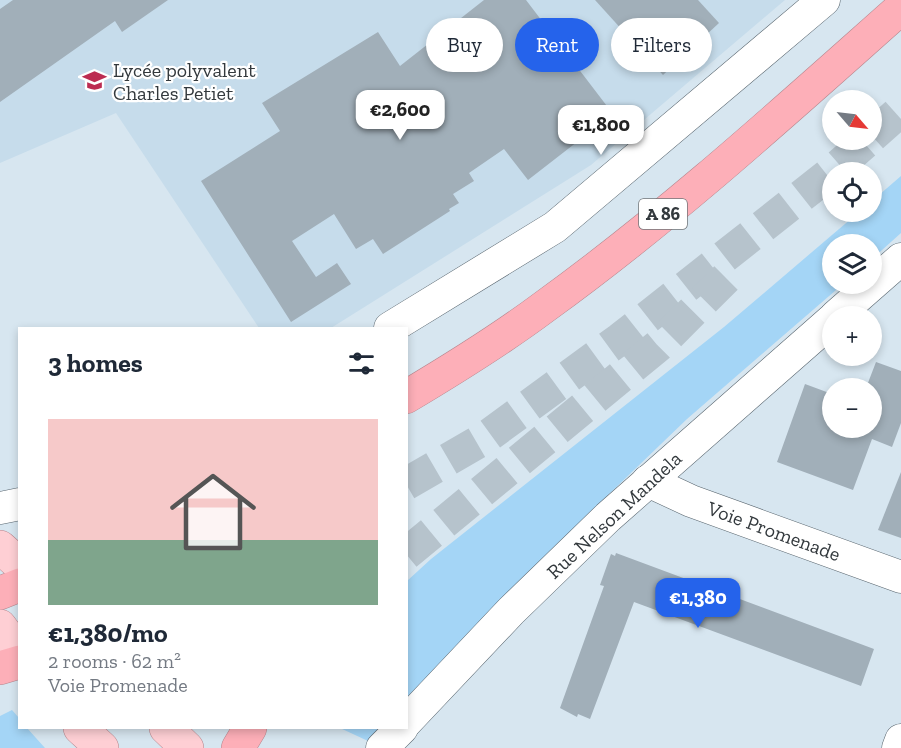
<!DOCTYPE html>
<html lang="en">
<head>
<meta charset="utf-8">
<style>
  :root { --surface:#fff; --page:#f6f6f7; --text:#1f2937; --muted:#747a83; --line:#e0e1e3; --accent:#2563eb }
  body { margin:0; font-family:"Zilla Slab",serif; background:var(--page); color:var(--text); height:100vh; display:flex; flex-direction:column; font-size:22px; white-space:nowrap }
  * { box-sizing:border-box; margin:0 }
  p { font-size:20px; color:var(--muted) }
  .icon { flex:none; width:33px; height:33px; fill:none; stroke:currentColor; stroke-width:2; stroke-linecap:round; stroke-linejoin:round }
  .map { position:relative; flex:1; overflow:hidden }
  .panel { position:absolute; left:18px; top:327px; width:390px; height:402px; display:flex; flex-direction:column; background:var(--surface); border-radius:0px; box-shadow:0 3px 9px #0003 }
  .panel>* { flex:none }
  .banner { position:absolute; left:426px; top:18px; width:384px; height:54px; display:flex; gap:12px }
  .needle { width:39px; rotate:118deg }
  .tools { position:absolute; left:822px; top:90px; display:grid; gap:12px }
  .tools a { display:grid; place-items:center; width:60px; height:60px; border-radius:50%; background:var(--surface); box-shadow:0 3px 9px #0003; font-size:30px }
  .price { position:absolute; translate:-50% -51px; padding:0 14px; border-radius:12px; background:#fff; color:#222; font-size:20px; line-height:39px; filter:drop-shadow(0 2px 3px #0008) }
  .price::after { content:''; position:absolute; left:50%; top:36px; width:18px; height:14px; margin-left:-9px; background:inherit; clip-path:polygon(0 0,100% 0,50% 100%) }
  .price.selected { background:var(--accent); color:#fff }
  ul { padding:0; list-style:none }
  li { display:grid; align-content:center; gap:12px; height:318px; padding:0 30px }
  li+li { border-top:2px solid var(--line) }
  li span { display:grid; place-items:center; height:186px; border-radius:0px; color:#555 }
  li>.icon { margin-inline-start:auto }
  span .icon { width:108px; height:108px; fill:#fffc; stroke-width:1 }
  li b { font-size:26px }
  h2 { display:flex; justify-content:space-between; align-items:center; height:72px; padding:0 30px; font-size:26px }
  .chip { padding:0 21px; border-radius:27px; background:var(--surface); box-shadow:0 3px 9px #0003; font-size:21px; line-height:54px }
  .chip.selected { background:var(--accent); color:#fff }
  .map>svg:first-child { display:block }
  .built { fill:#c6dceb }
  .green { fill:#a4d5f6 }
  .building { fill:#a1afb9 }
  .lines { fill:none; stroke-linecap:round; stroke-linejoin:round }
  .highway-tunnel { stroke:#b6c3cc; stroke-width:33; stroke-dasharray:33 16; stroke-linecap:butt }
  .minor-casing { stroke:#57646d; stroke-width:33 }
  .major-casing { stroke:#b6868d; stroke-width:34 }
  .highway-casing { stroke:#b6868d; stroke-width:34 }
  .minor { stroke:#fff; stroke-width:32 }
  .major { stroke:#fecfd4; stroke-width:33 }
  .highway { stroke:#fdafb8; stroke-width:33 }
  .labels { text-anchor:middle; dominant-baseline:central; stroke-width:4.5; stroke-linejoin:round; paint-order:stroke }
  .shield { fill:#fff; stroke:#707477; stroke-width:1.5 }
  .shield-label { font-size:18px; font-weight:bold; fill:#33393d }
  .poi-label { font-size:20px; fill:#33393d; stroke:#fff; text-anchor:start }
  .street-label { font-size:20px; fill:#33393d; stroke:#fff }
</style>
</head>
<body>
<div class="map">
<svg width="901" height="748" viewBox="0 0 901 748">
  <rect width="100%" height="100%" fill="#d7e6f0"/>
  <path class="built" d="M0,0h785l-194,165 -260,163h-72l-143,-215 -116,50z"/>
  <g class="green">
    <path d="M901,176v57l-29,26v-15h-40v40h11l-156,135 -160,154 -120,127v-119l24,-22 293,-232 135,-115h13v-11z"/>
    <path d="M12,710l7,8 1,10h7l18,20h-45v-32z"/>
    <path d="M340,728h40l-12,13z"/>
  </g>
  <g class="building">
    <path d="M13,0h155l-46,32 -7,-11 -115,81v-93z"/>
    <path d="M484,0h42l87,114 -85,66 -24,-31 -35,24 5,8 -21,13 6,9 -10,6 1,2 -67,43 -10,-15 -17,10 -22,-35 -42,27 24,36 21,-14 14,21 -60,38 -90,-141 79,-50 -18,-28 116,-71 22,34z"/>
    <path d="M595,0h103l21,23 -56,52z"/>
    <path d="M876,362l25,9v52l-9,24 -20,-8 -19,51 -76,-28 28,-78 27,10v34h40v-40h-6z"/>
    <path d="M901,472v66l-23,-8z"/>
    <path d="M616,553l258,96 -13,37 -227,-84 -44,117 -12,-5 -1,3 -17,-9 44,-122 -4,-1 11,-31 4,2z"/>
  </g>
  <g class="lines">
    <g class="highway-tunnel">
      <path d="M872,136l29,-26"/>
      <path d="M406,484l79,-46 135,-99 208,-164 40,-35"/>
      <path d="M406,554l252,-208 68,-68"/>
    </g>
    <defs>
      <g id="minor">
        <path d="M836,316l65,-57"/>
        <path d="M390,328l165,-101 269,-227"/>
        <path d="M648,481l43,20 210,76"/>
        <path d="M0,508l20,-4"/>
        <path d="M406,722l105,-111 97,-94 224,-197"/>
        <path d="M382,748l20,-20"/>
        <path d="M898,748l3,-8"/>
      </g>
      <g id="major">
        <path d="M0,547l20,18"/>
        <path d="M0,626l20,27"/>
        <path d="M80,728l22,20"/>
        <path d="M166,728l21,20"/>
      </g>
      <g id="highway">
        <path d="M406,397c47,-28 94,-57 138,-90 126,-91 241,-196 357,-299"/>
        <path d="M0,593l20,-8"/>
        <path d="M0,668l20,-6"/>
        <path d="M238,748l12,-20"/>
      </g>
    </defs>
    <use href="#minor" class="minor-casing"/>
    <use href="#major" class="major-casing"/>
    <use href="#highway" class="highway-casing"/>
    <use href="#minor" class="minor"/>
    <use href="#major" class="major"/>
    <use href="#highway" class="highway"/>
  </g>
  <defs>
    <symbol id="school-bare" viewBox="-9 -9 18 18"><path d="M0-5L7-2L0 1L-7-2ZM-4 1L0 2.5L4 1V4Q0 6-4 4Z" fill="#bc2c51" stroke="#fff" stroke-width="2.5" paint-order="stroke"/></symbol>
  </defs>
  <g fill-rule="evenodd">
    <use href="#school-bare" x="78" y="64" width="33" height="33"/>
  </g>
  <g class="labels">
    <rect class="shield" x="639" y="199" width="48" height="30" rx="4.5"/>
    <g class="shield-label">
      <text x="663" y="214">A 86</text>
    </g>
    <g class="poi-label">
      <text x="113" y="70">Lycée polyvalent<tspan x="113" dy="23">Charles Petiet</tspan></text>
    </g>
    <g class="street-label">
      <text transform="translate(614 515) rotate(-43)">Rue Nelson Mandela</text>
      <text transform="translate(774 531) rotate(20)">Voie Promenade</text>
    </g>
  </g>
</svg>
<div class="tools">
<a><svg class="needle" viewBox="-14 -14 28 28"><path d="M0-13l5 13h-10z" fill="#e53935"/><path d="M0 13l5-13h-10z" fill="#747a83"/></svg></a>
<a><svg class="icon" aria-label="locate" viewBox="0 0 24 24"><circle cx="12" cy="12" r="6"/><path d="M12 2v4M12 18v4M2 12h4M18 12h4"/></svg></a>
<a><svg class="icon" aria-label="layers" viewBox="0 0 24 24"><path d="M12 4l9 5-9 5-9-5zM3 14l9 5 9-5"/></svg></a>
<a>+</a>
<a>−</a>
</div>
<b class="price" style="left:400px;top:141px">€2,600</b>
<b class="price" style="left:601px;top:156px">€1,800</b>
<b class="price selected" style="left:698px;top:629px">€1,380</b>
<div class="banner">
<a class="chip">Buy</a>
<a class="chip selected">Rent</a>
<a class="chip">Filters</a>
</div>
<section class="panel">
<h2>3 homes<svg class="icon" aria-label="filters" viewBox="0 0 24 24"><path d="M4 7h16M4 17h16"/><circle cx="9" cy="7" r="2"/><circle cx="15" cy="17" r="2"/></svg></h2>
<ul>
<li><span style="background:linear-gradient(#f6c9c9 65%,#7fa58c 0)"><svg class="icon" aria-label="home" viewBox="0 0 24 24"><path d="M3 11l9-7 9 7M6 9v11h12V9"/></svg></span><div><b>€1,380/mo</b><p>2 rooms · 62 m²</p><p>Voie Promenade</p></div></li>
</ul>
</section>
</div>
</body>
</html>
